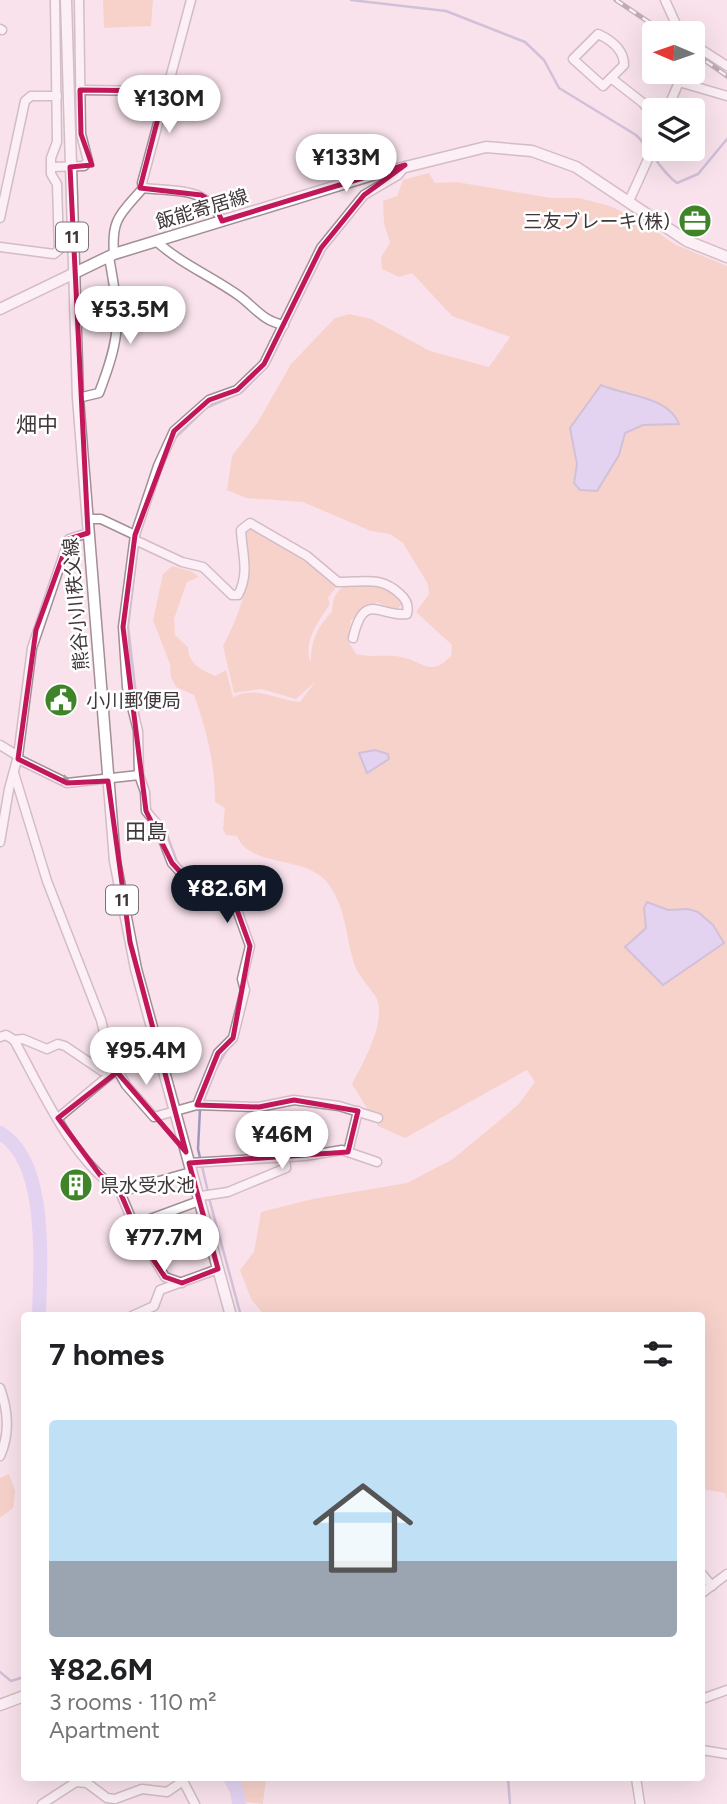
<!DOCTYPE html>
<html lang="en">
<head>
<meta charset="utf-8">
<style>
  :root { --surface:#fff; --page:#f6f6f6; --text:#202124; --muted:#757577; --accent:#111827 }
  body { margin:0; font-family:Figtree,"Noto Sans JP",sans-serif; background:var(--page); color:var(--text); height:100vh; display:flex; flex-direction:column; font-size:26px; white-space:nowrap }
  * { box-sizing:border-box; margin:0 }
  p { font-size:23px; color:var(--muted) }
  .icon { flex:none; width:38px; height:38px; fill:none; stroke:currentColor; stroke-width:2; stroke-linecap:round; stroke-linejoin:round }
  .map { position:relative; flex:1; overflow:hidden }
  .sheet { position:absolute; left:21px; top:1312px; width:684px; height:469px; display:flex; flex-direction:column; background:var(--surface); border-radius:7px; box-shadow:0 7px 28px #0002 }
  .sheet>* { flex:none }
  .needle { width:46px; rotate:272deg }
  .buttons { position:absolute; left:642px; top:21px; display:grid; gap:14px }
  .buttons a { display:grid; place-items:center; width:63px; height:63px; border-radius:7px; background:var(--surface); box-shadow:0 7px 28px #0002; font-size:35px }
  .price { position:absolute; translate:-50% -60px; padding:0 16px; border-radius:24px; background:#fff; color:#222; font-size:23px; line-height:46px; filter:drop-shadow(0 2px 4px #0008) }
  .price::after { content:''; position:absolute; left:50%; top:42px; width:21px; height:16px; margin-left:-10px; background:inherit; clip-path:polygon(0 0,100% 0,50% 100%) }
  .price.on { background:var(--accent); color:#fff }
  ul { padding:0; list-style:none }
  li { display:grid; align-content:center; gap:14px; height:371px; padding:0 28px }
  li span { display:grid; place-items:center; height:217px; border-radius:7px; color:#555 }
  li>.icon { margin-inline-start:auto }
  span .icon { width:126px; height:126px; fill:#fffc; stroke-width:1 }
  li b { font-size:30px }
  h2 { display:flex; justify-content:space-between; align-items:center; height:84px; padding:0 28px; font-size:30px }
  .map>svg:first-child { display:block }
  .green { fill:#f4bfa3 }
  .water { fill:#c8c1f6; stroke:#9f98be; stroke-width:2 }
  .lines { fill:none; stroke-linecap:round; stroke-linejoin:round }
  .stream { stroke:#9f98be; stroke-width:2.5 }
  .river { stroke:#c8c1f6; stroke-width:14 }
  .minor-casing { stroke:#a28e97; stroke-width:11 }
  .major-casing { stroke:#a28e97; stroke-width:13 }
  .minor { stroke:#fff; stroke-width:8 }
  .major { stroke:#fff; stroke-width:10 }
  .rail-casing { stroke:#776b70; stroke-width:5 }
  .rail { stroke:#fff; stroke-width:2.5; stroke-dasharray:8; stroke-linecap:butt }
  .oneway { fill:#9f9b9c }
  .marked { fill:none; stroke:#c2185b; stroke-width:5; stroke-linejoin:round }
  .labels { text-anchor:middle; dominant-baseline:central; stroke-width:5; stroke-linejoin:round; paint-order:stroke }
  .shield { fill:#fff; stroke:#797375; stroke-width:2 }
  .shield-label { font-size:18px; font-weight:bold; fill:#3f373a }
  .street-label { font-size:19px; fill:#3f373a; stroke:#fff }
  .poi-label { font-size:19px; fill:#3f373a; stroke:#fff; text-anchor:start }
  .neighbourhood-label { font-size:21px; fill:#3f373a; stroke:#fff }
</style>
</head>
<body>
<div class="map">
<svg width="727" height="1804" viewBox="0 0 727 1804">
  <rect width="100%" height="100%" fill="#f9e2ec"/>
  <g class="green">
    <path d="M103,0h50l-2,26 -47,2z"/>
    <path d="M429,173l6,10 21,-1 95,16h28l31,8 33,16 31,22 53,22v1234l-2,-7 -23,-4v-173h-437l-14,-17 -11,-29 14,-18 7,-40 52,-13 94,-16 46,-24 65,-54 17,-23 -8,-12 -122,68 -27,-12 -26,-42c11,-21 32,-57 26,-82 -2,-9 -19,-24 -23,-36 -10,-29 -8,-61 -30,-86 -22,-24 -76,-13 -88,-44l-11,-1 -3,-6 2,-21 -10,-6c0,-38 -8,-71 -21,-107l-18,-8 -5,-10 -1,-13 -17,-44 10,-46 9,-8 19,5 8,6 -12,5 -13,37 1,16 13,12c0,17 14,23 27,29l11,-6 7,27c24,-12 43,3 67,5l15,-20 -19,17 -35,-10 -27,4 -11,-47c20,-39 30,-68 23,-112l2,-4 7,-1 51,31 31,26 -9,12 2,6c-11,16 -28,39 -19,59 -1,-19 6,-37 21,-51 1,-37 29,-28 56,-26l14,19 -7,5 -18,-8 -26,18 -3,21 8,13c16,4 29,0 45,3 22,4 29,21 50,-1l1,-11 -36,-33 13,-18 -1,-10 -25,-41 -13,-9 -19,-3 -68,-29 -57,-4 -19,-8 5,-34 26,-34 33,-58 44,-46 14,-4 22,5 59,32 59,16 21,-30 -58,-21 -40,-43 -13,4 -17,-8 -1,-12 9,-14 -6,-20 -1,-22 14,-5 6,-16z"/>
    <path d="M9,1474l6,17 -2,17 -13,10v-40z"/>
    <path d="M235,1778h31l-3,26 -18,-2z"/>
  </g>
  <g class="water">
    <path d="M601,385c25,11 67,11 78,39l-36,1 -18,8 -6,22 -22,36 -17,-1 -6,-7 3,-19 -7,-36z"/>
    <path d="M375,750l13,4 1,5 -22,14 -8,-20z"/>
    <path d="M647,902l21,8 20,-1 10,3 15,13 11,18 -61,42 -38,-38 21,-19 -2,-20z"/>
  </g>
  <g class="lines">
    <g class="stream">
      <path d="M351,0l95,11 79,31 19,18 15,28 77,47c16,15 23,35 41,48l21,-9 29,-35"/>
      <path d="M270,361l29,-60"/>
      <path d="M174,439l32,-31 36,-16 24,-25"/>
      <path d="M146,514l17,-50"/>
      <path d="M138,544l-10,82 11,95"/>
      <path d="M149,803l2,10 12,11 14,38 19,21"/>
      <path d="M217,1067l11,-19"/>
      <path d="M203,1102l10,-26"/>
      <path d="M200,1109l-2,40 10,43"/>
      <path d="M209,1198l32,118"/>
      <path d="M0,1672l11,9 13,-4"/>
      <path d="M508,1778l2,26"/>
    </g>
    <g class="river">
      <path d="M0,1133c49,28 40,133 39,183"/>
      <path d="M230,1778l7,13 2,13"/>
    </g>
    <defs>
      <g id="minor">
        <path d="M191,0l-49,183 1,5c35,4 63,-2 79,33"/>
        <path d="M665,0l15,33"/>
        <path d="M0,29l2,1"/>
        <path d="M598,34c13,6 26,15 26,31l-21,21 -30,-27z"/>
        <path d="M693,44l34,22"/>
        <path d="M611,78l32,25 11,14"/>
        <path d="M80,90l85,1"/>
        <path d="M667,110l12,-28 48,14"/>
        <path d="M52,167l32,-1 4,-5 -7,-27 -2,-134"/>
        <path d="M629,201l25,-55"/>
        <path d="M0,218l25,-117 6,-5h26"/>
        <path d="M156,241c24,22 55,35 82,54 17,12 24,26 46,30"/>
        <path d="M0,247l54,7 5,-4 -2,-66 -6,-10v-16l6,-16 -2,-142"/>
        <path d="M114,254c-3,-36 7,-40 29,-66"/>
        <path d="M78,398l21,-5c23,-60 21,-74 10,-136"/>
        <path d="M87,519h14l34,16"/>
        <path d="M135,540l47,22 21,5 29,28h6c12,-22 4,-42 3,-65l9,-7 57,33 31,26c25,1 42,-7 62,12 7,6 9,12 7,20 -26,4 -43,-25 -54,24"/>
        <path d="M0,745l18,11 14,-108 37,-109 19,-6"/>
        <path d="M18,759l49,24 72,-8"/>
        <path d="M14,773l33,108 54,139 9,37 16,28 28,32 43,-12 62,2 35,-7 45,6 39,12"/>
        <path d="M0,842l9,-53 9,-33"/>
        <path d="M0,1037l6,-2 8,5 9,-1 24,10 11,-5 7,2 37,25 15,1"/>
        <path d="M14,1040c29,52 56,117 106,152l71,-20"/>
        <path d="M197,1105l21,-52 15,-15 12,-48 -3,-11 8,-33 -13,-36 -25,-17 -16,-4 -24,-26 -15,-39 -11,-13 -1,-19 -6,-17 -1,-44 -11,-44 -4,-60 12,-92 23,-69 16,-35 35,-31 28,-10 27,-26 57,-116 43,-53 34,-20 7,-9"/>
        <path d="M58,1118l54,-45"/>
        <path d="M348,1152l10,-41"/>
        <path d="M189,1163l116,-7 37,-6 35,12"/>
        <path d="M120,1192l14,33 65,-24"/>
        <path d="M201,1196l27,-4 58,-24 -1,-11"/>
        <path d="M134,1225l31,52 17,6"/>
        <path d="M132,1316l22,-10 6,-16 58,-21"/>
        <path d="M0,1388c8,22 10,46 0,68"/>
        <path d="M702,1574l10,12"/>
        <path d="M702,1593l25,-19"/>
        <path d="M702,1699l25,-9"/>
        <path d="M702,1750l25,4"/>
        <path d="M636,1778l4,26"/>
        <path d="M182,1779l13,25"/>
        <path d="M42,1804l34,-22 11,1 20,15 8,1 27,-10 25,3 16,-11"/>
      </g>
      <g id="major">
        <path d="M66,0l12,398 37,463 21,108 95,347"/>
        <path d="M0,309l114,-55 255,-78 117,-29 46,4 44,16 111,74 40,16"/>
        <path d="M0,1705l24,-9"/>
      </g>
    </defs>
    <use href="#minor" class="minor-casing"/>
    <use href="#major" class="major-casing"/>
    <use href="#minor" class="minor"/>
    <use href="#major" class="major"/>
    <defs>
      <g id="rail">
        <path d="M616,0l49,33"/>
        <path d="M693,52l34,24"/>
      </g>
    </defs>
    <use href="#rail" class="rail-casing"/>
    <use href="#rail" class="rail"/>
  </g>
  <defs><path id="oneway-solid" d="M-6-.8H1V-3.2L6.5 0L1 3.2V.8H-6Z" transform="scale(1.75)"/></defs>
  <use class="oneway" href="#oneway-solid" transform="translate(61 779) rotate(20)"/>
  <path d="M0 0H727V1804H0ZM80,90l85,1 -25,97 61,7 13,8 8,18 183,-56 -41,30 -43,53 -57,116 -27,26 -28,10 -35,31 -39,104 -12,92 23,184 26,52 24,26 41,21 13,36 -17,92 -15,15 -21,52 62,2 35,-7 64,11 -10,41 -159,11 29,106 -36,14 -17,-6 -23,-34 -22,-51 -20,-17 -42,-57 59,-46 69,80 -56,-210 -22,-161 -41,2 -49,-24 18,-129 33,-91 19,-6 -18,-366 22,-2 -11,-31z" fill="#f9e2ec" fill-opacity=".55" fill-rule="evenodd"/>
  <path class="marked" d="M80,90l85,1 -25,97 61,7 13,8 8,18 183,-56 -41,30 -43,53 -57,116 -27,26 -28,10 -35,31 -39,104 -12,92 23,184 26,52 24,26 41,21 13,36 -17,92 -15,15 -21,52 62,2 35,-7 64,11 -10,41 -159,11 29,106 -36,14 -17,-6 -23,-34 -22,-51 -20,-17 -42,-57 59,-46 69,80 -56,-210 -22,-161 -41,2 -49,-24 18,-129 33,-91 19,-6 -18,-366 22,-2 -11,-31z"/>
  <defs>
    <symbol id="office-disc" viewBox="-11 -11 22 22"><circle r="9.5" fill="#3f8428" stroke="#fff"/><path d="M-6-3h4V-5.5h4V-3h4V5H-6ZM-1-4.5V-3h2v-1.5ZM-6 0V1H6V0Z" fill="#fff"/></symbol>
    <symbol id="civic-disc" viewBox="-11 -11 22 22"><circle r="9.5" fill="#3f8428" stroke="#fff"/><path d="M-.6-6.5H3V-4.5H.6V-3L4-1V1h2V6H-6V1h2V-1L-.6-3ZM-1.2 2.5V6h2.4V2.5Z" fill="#fff"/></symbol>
    <symbol id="building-disc" viewBox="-11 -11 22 22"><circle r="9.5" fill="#3f8428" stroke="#fff"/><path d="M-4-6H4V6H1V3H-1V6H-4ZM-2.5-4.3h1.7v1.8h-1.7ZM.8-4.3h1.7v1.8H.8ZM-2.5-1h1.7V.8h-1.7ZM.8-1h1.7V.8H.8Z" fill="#fff"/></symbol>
  </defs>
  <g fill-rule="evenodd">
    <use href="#office-disc" x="676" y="202" width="38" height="38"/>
    <use href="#civic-disc" x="42" y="681" width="38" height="38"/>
    <use href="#building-disc" x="57" y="1166" width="38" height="38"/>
  </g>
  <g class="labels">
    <g class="shield">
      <rect x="56" y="222.5" width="32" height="29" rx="5"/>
      <rect x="106" y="885.5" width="32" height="29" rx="5"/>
    </g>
    <g class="shield-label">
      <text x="72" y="237">11</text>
      <text x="122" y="900">11</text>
    </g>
    <g class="street-label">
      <text transform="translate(202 209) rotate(-17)">飯能寄居線</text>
      <text transform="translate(76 604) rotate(-95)">熊谷小川秩父線</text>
    </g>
    <g class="poi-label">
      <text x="670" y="221" text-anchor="end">三友ブレーキ(株)</text>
      <text x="86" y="700">小川郵便局</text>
      <text x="100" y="1185">県水受水池</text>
    </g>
    <g class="neighbourhood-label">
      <text x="37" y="424">畑中</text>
      <text x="146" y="831">田島</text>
    </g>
  </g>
</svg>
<div class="buttons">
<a><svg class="needle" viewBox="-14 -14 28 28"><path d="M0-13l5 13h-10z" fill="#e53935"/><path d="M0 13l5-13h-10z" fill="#757577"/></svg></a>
<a><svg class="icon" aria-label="layers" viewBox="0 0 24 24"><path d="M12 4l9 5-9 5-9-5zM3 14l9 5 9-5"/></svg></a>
</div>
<b class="price" style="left:169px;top:135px">¥130M</b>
<b class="price" style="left:346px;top:194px">¥133M</b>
<b class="price" style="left:130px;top:346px">¥53.5M</b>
<b class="price on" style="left:227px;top:925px">¥82.6M</b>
<b class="price" style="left:146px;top:1087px">¥95.4M</b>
<b class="price" style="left:282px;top:1171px">¥46M</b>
<b class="price" style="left:164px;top:1274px">¥77.7M</b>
<section class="sheet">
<h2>7 homes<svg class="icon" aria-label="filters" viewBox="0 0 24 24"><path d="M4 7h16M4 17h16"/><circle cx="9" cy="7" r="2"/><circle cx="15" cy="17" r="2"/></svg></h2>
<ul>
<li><span style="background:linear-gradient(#bfe0f5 65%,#9aa5b1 0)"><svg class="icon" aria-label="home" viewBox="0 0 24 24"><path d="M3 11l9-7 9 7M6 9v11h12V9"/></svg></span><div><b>¥82.6M</b><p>3 rooms · 110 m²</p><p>Apartment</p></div></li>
</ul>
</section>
</div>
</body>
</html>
